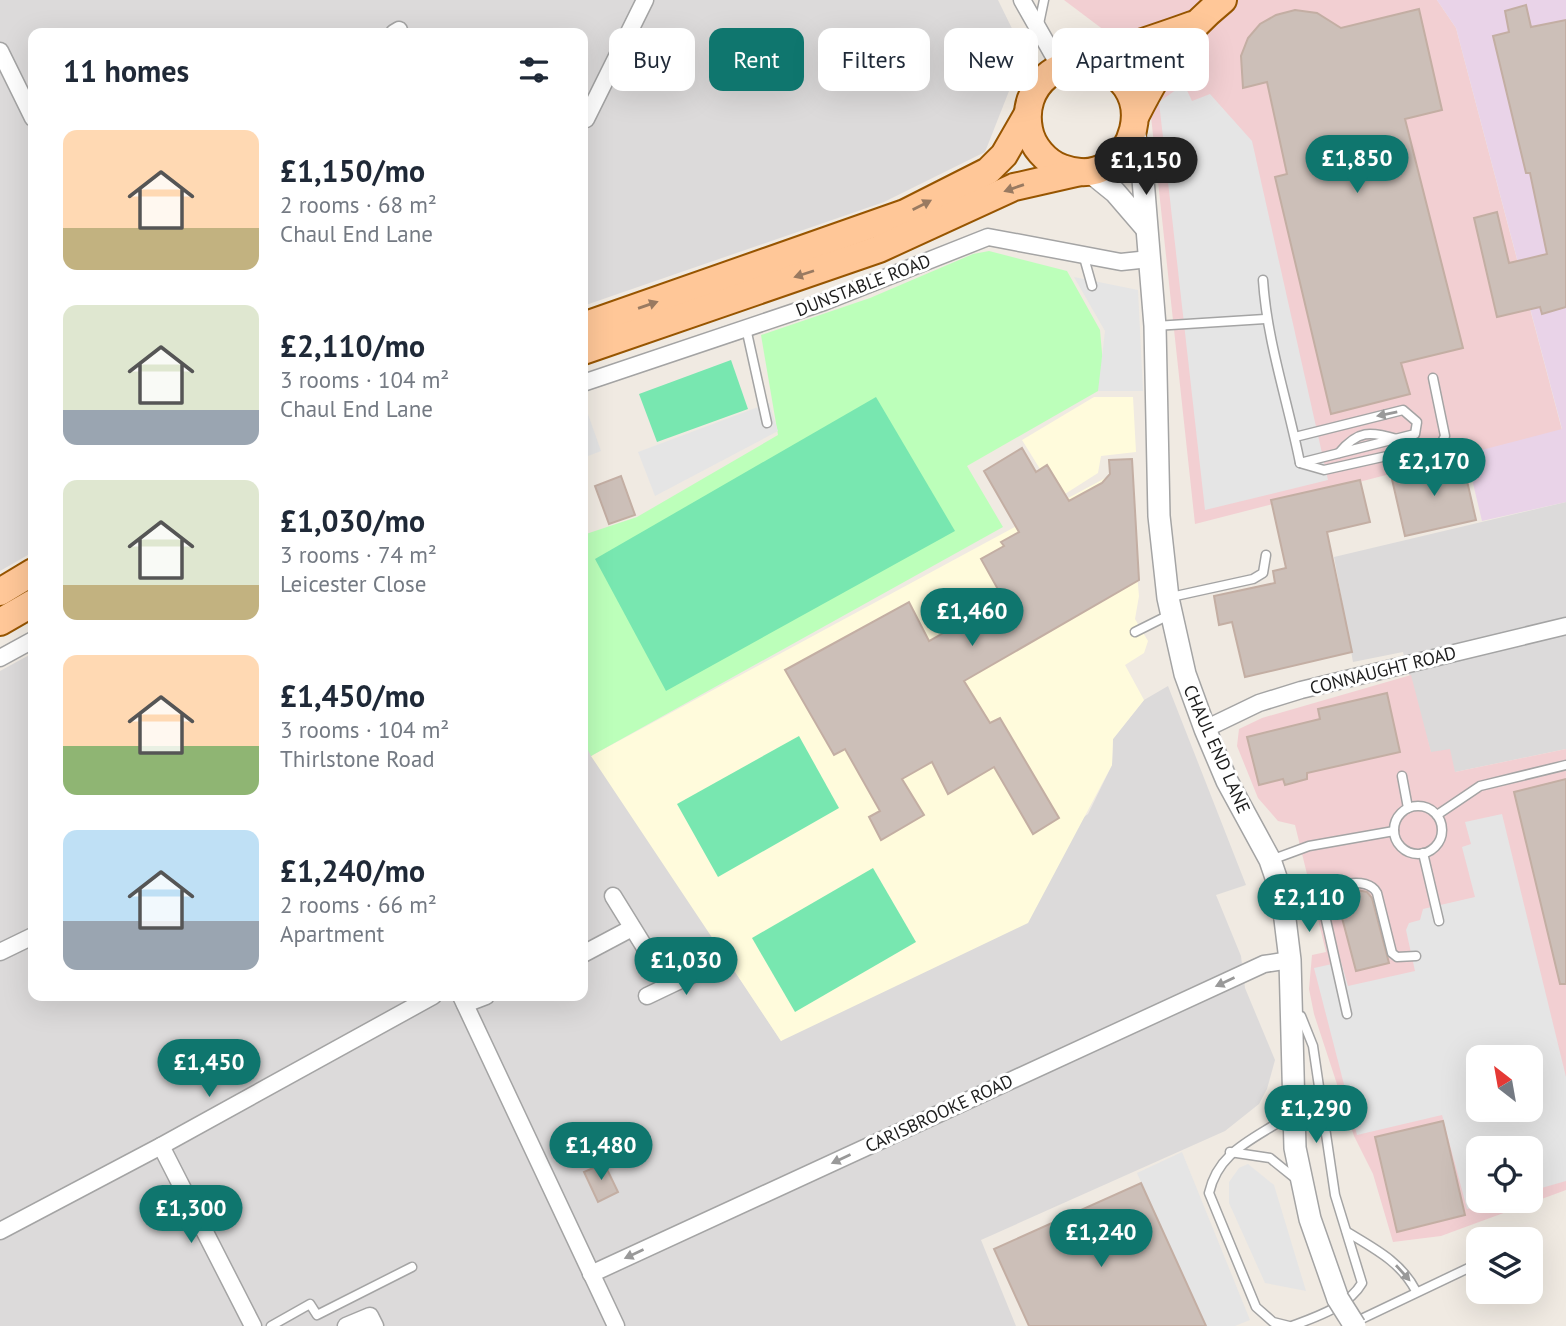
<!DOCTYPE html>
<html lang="en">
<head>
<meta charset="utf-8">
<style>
  :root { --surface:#fff; --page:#f2f2f3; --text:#1f2937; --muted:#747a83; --accent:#0f766e }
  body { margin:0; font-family:"PT Sans",sans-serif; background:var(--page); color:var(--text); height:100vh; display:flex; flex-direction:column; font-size:26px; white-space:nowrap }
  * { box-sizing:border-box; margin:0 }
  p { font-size:23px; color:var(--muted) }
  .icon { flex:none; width:38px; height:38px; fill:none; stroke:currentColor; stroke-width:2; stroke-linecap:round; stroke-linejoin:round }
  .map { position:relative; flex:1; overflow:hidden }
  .sheet { position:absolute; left:28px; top:28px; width:560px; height:973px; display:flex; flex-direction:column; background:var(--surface); border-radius:14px; box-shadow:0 7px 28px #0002 }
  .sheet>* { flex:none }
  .top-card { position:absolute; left:609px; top:28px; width:665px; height:63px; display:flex; gap:14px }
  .needle { width:46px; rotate:329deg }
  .buttons { position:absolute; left:1466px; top:1045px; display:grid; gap:14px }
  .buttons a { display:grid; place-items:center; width:77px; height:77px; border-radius:14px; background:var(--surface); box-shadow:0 7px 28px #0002; font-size:35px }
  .price { position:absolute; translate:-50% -60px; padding:0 16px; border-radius:24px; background:var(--accent); color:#fff; font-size:23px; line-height:46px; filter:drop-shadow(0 2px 4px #0008) }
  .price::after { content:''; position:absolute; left:50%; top:42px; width:21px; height:16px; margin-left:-10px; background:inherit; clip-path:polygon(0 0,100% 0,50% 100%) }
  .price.on { background:#222; color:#fff }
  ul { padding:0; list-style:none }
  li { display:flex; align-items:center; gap:21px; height:175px; padding:0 35px }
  li span { display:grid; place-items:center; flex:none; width:196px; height:140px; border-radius:14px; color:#555 }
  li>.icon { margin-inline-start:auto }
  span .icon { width:84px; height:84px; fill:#fffc; stroke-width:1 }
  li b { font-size:30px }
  h2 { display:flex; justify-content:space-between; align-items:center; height:84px; padding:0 35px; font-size:30px }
  .chip { padding:0 24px; border-radius:14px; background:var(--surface); box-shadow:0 7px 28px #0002; font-size:24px; line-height:63px }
  .chip.on { background:var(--accent); color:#fff }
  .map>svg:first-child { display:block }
  .residential { fill:#dcdada }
  .commercial { fill:#f2cfd2; fill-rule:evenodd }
  .industrial { fill:#e9d3e8 }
  .education { fill:#fffbdc }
  .park { fill:#bcffba }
  .pitch { fill:#78e7b0 }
  .parking { fill:#e5e5e5; fill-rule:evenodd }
  .building { fill:#ccbfb8; stroke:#c3aea3; stroke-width:2 }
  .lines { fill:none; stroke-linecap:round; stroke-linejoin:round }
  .service-casing { stroke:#a4a4a4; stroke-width:11 }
  .minor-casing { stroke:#a4a4a4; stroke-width:19 }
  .tertiary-casing { stroke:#a4a4a4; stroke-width:24 }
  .primary-casing { stroke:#975500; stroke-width:30 }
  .service { stroke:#fff; stroke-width:8 }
  .minor { stroke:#fff; stroke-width:16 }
  .tertiary { stroke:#fff; stroke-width:21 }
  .primary { stroke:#ffc798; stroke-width:26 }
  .tertiary-bridge-casing { stroke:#a4a4a4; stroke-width:24; stroke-linecap:butt }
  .tertiary-bridge { stroke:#fff; stroke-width:21 }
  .oneway { fill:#997a61 }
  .oneway2 { fill:#999 }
  .labels { text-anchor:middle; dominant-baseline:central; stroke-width:6; stroke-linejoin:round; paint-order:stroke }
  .street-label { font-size:18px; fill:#1d1d1d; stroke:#fff }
</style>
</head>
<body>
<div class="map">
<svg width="1566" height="1326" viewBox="0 0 1566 1326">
  <rect width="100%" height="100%" fill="#f0eae2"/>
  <g class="residential">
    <path d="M0,0h998l26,53 -39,99 -101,50 -301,104v-273h-550v519l-33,19z"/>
    <path d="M1566,502v247l-111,23 -24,-19 -28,-101 -50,10 -19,-105z"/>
    <path d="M33,653v343h550v-256l198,301 307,-227 24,-49 1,-26 31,-39 24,-14 78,199 -30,10 25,61 4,32 30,72 -8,29 -8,15 -34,27 -244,109 35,86h-1016v-655z"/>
  </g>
  <g class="commercial">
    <path d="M1064,0h373l19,28 106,402 -367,94 -50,-463z"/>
    <path d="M1411,675l20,77 19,-3 5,23 111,-23v441l-125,46 -48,6 -20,-68 -19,-38 -40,-122 -5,-25 3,-34 14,-3 -31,-127 -17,-4 -20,-23 -21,-52 2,-17 23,-11zM1479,1057h52v53h-52zM1479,1148h52v52h-52z"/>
  </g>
  <path class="industrial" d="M1437,0h129v502l-84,19 -16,-67 96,-25 -106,-401z"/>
  <g class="education">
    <path d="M1094,397h39l3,55 -35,4 -3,17 -33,21 -17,-29 -8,4 -18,-29z"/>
    <path d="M1128,475l11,121 -4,23 13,22 -4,12 -19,12 19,35 -31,39 -1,26 -84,158 -247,118 -190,-285 518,-280z"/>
  </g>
  <path class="park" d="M989,251l78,20 33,59 5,57 -138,79 36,61 -412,229 -8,-16v-141l5,-3 -5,-13v-48l54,-18 141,-82 -17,-100 109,-37 103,-44z"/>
  <g class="pitch">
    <path d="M731,360l17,49 -91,33 -18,-48z"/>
    <path d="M876,397l79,134 -289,160 -71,-132z"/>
    <path d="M799,736l40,72 -121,69 -41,-73z"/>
    <path d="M873,868l43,74 -121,70 -43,-74z"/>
  </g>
  <g class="parking">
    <path d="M1184,84l8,17 18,-7 42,47 76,339 -123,30 -46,-408z"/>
    <path d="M1074,277l64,13 5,101h-45l7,-60z"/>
    <path d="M583,400l18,51 -18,7z"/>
    <path d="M769,403l9,28 -123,65 -17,-44z"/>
    <path d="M1502,814l64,263v104l-35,10v-43h-52v52l19,1 -31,8 -25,-94 -85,20 -43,-167 27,-6 7,24 67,-15 -9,-41 3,-7 11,-3 3,-11 52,-12 -13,-50 9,-3 -6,-22zM1479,1057h52v53h-52z"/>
    <path d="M1182,1152l68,168 -15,6h-29l-69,-153z"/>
    <path d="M1248,1164l26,21 32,106 -41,-8 -36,-80v-21l10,-14z"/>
  </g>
  <g class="building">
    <path d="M1526,5l5,22 35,-7v287l-24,7 -2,-7 -43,10 -23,-99 23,-6 12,51 38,-9 -17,-81h-4l-33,-137 16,-4 -4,-21z"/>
    <path d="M1419,9l23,101 -37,9 58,229 -62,15 9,31 -79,20 -56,-237 12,-3 -20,-92 -24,6 -2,-32 7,-18 12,-14 16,-9 19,-5 22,3 24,15z"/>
    <path d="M1022,448l14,24 11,-7 22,36 33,-18 8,-9 -1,-14 23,-1 7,121 -175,101 26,42 10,-5 59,100 -26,16 -39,-67 -46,27 -16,-32 -30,17 22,36 -43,25 -12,-23 11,-6 -35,-62 -11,6 -49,-85 124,-68 20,39 48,-27 6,9 26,-14 -28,-50 23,-13 -3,-4 18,-10 -35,-61z"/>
    <path d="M1462,459l14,61 -71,16 -14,-61z"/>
    <path d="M621,476l14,39 -26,9 -14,-38z"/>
    <path d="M1360,480l10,42 -43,10 25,120 -107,25 -13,-55 -13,3 -5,-29 61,-13 -2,-12 13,-3 -15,-68z"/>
    <path d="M1387,693l13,59 -93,21v6l-22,6 -2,-6 -24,6 -12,-48 73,-18 -2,-10z"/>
    <path d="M1566,779v205h-6l-46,-192z"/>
    <path d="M1357,890l10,2 5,6 17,65 -33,8 -20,-76z"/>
    <path d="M1443,1121l22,94 -68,17 -22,-95z"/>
    <path d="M604,1163l14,29 -20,10 -14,-30z"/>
    <path d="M1141,1183l65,143h-177l-35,-77z"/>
  </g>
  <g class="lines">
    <defs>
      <g id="service">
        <path d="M1039,24l5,-24"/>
        <path d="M1083,254l9,32"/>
        <path d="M1263,280c4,62 25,122 37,183"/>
        <path d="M1155,326l110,-7"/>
        <path d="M746,328l21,95"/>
        <path d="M1295,437l108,-27 14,12 -2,12 -115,29"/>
        <path d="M1339,453c19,-23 31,-22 58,-14"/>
        <path d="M1303,464l21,6 117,-26 4,-8 -12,-58"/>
        <path d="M1171,597l82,-18 10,-6 3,-18"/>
        <path d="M1135,632l36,-18"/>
        <path d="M1402,776l6,32"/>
        <circle cx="1418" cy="830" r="24"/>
        <path d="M1437,815l43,-29 86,-21"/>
        <path d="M1423,853l16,68"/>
        <path d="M1271,860l38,-14 85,-15"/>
        <path d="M1347,1014l-25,-112c5,-19 46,-27 55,-9l15,60 5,4 19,-1"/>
        <path d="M1230,1152l40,6 26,21"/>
        <path d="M1347,1232c28,17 54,30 69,59"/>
        <path d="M1353,1323l126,-60"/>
        <path d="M271,1326l39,-22 7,11 95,-48"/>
        <path d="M1289,1326l-16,-4 -17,-15 -47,-114c10,-45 50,-55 83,-80"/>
        <path d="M1292,1326c24,-9 57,-20 70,-43l-27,-88 -22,-149 -12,-30h-6"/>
      </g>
      <g id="minor">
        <path d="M1022,0l38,67"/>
        <path d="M394,33l5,-3"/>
        <path d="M0,51l33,67"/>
        <path d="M583,118l3,1 59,-119"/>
        <path d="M583,383l241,-81 164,-65 133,25 28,-3"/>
        <path d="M0,658l33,-18"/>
        <path d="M1205,729l54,-26 42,-13 265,-64"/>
        <path d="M613,896l55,89"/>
        <path d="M0,952l33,-16"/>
        <path d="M583,954l49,-26"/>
        <path d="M461,996l155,330"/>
        <path d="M647,996l63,-30"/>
        <path d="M465,1004l21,-8"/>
        <path d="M161,1146l92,180"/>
        <path d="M0,1231l161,-85 272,-150"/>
        <path d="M591,1274l673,-310 26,-4"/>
        <path d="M346,1326l24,-10 5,10"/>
      </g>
      <g id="tertiary">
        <path d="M1134,131l8,36 13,159 4,190 9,82 17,76 20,55 22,52 43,79 12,35 8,65 5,188 15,71 28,80"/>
        <path d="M1089,171l26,21 31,36"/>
      </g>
      <g id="primary">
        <path d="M1079,63c94,9 56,133 -17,105 -16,-6 -30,-22 -33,-39 -4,-20 2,-40 18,-53 12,-11 29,-12 44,-17 34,-11 68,-22 101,-34"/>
        <path d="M1136,115c25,-49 44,-80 87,-115"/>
        <path d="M583,326l322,-113 83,-42 16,-16 23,-40"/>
        <path d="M583,351l296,-102 135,-62 66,-15"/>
        <path d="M0,592l33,-20"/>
        <path d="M0,622l33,-19"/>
      </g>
    </defs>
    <use href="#service" class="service-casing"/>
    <use href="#minor" class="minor-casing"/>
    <use href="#tertiary" class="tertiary-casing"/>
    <use href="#primary" class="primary-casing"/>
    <use href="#service" class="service"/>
    <use href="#minor" class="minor"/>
    <use href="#tertiary" class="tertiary"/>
    <use href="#primary" class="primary"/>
    <defs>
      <path id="tertiary-bridge" d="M1338,1299l17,27"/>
    </defs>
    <use href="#tertiary-bridge" class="tertiary-bridge-casing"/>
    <use href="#tertiary-bridge" class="tertiary-bridge"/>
  </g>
  <defs><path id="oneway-solid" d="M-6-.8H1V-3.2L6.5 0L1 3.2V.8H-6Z" transform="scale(1.75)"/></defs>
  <g class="oneway">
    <use href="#oneway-solid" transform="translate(1014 188) rotate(161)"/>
    <use href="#oneway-solid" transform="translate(922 205) rotate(-27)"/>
    <use href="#oneway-solid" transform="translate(804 274) rotate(162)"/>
    <use href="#oneway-solid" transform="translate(648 305) rotate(-19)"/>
  </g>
  <g class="oneway2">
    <use href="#oneway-solid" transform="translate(1387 414) rotate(168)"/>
    <use href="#oneway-solid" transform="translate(1225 982) rotate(155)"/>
    <use href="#oneway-solid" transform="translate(841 1159) rotate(155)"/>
    <use href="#oneway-solid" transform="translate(634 1254) rotate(155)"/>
    <use href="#oneway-solid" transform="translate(1403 1273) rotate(48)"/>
  </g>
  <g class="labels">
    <g class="street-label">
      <text transform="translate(863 285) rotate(-21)">DUNSTABLE ROAD</text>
      <text transform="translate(1383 670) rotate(-14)">CONNAUGHT ROAD</text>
      <text transform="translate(1217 749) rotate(66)">CHAUL END LANE</text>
      <text transform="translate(939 1113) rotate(-25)">CARISBROOKE ROAD</text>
    </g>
  </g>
</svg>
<div class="buttons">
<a><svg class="needle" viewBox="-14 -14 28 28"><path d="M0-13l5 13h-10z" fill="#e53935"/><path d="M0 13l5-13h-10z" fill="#747a83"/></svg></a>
<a><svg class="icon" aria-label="locate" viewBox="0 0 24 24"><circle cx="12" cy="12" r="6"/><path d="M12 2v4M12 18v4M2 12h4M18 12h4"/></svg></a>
<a><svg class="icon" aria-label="layers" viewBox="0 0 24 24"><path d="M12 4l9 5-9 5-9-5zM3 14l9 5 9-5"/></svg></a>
</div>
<b class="price" style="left:1357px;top:195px">£1,850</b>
<b class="price on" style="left:1146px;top:197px">£1,150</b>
<b class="price" style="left:1434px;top:498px">£2,170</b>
<b class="price" style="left:972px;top:648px">£1,460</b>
<b class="price" style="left:1309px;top:934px">£2,110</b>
<b class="price" style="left:686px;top:997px">£1,030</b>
<b class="price" style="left:209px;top:1099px">£1,450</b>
<b class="price" style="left:1316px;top:1145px">£1,290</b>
<b class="price" style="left:601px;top:1182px">£1,480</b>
<b class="price" style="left:191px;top:1245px">£1,300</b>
<b class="price" style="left:1101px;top:1269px">£1,240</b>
<div class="top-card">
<a class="chip">Buy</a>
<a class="chip on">Rent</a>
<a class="chip">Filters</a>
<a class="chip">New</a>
<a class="chip">Apartment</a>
</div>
<section class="sheet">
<h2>11 homes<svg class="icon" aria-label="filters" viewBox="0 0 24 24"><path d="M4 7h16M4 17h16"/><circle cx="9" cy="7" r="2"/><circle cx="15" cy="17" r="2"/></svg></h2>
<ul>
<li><span style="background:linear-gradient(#ffd9b3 70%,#c2b280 0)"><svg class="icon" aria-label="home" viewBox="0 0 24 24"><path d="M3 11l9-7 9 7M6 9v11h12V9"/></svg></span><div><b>£1,150/mo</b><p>2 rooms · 68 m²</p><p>Chaul End Lane</p></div></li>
<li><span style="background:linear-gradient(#dfe7d0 75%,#9aa5b1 0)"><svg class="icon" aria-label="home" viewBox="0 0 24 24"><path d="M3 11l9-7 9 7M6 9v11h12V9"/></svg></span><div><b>£2,110/mo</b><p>3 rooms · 104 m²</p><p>Chaul End Lane</p></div></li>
<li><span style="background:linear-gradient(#dfe7d0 75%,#c2b280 0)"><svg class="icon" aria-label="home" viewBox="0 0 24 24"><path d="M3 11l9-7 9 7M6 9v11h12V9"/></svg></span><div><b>£1,030/mo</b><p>3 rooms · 74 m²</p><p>Leicester Close</p></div></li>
<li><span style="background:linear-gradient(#ffd9b3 65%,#8fb573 0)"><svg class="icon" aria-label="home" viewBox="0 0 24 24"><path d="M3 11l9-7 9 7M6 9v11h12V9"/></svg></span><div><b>£1,450/mo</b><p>3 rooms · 104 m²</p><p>Thirlstone Road</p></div></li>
<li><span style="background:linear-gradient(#bfe0f5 65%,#9aa5b1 0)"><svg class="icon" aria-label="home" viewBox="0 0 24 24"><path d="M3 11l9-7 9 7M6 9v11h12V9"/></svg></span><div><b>£1,240/mo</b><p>2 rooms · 66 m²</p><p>Apartment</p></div></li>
</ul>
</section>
</div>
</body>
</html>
